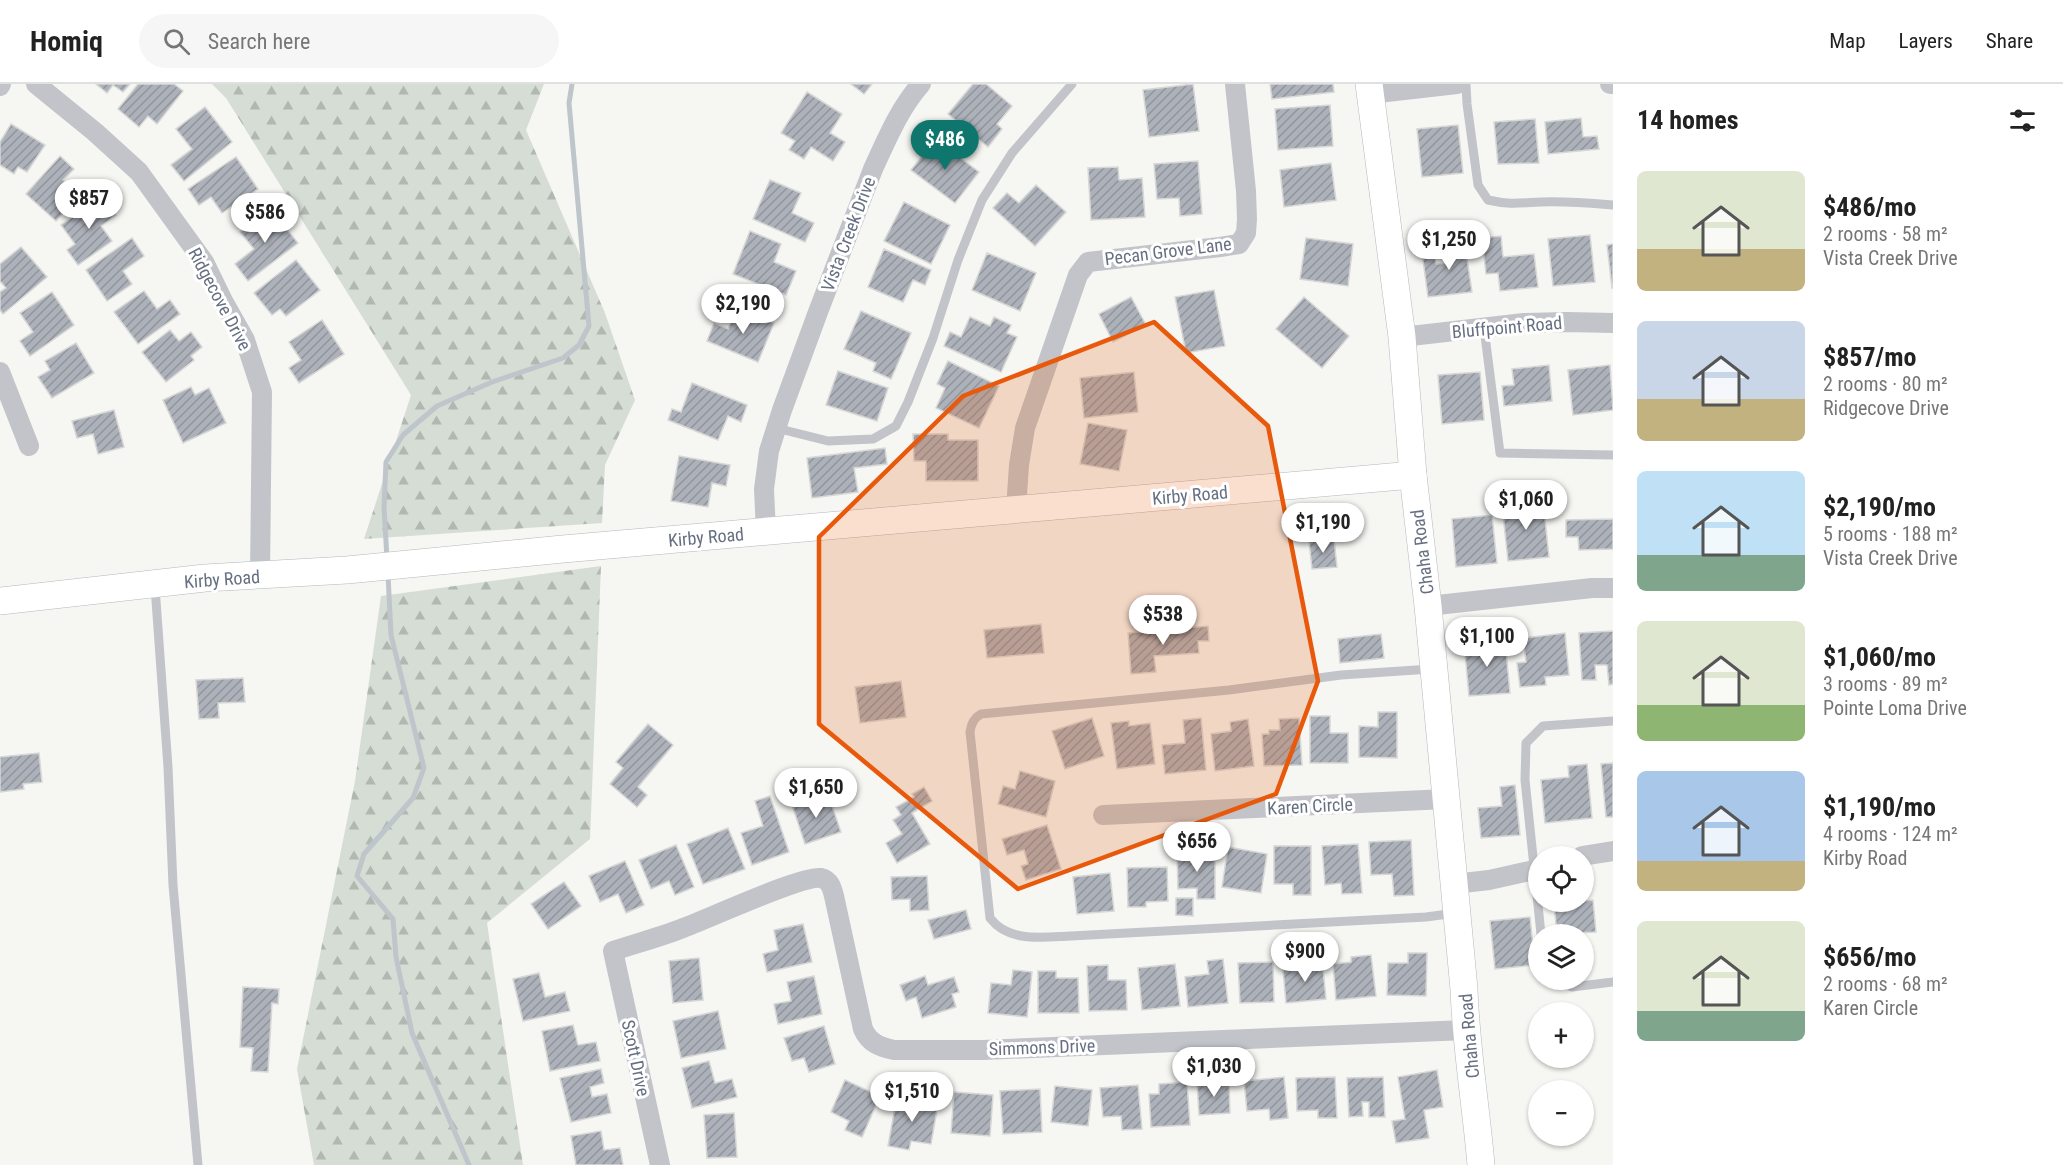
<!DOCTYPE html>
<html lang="en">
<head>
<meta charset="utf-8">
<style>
  :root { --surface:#fff; --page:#f6f6f6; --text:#222; --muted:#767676; --line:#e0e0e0; --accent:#0f766e }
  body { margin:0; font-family:"Roboto Condensed",sans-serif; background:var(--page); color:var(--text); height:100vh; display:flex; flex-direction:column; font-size:22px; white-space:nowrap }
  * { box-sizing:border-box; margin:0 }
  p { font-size:20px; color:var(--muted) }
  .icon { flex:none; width:33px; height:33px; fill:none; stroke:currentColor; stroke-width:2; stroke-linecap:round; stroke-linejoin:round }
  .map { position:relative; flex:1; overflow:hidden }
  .sheet { display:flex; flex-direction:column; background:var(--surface); width:450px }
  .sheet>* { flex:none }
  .buttons { position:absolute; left:1528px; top:762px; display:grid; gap:12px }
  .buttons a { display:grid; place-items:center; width:66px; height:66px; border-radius:50%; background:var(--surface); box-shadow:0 2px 4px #0004; font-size:30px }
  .price { position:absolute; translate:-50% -51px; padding:0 14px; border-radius:21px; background:#fff; color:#222; font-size:20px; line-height:39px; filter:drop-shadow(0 2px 3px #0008) }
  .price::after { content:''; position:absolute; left:50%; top:36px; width:18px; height:14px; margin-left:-9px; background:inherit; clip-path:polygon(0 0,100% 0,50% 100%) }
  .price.current { background:var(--accent); color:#fff }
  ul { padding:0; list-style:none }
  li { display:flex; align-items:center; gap:18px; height:150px; padding:0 24px }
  li span { display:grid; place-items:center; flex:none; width:168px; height:120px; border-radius:9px; color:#555 }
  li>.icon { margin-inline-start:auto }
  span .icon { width:72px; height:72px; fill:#fffc; stroke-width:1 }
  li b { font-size:26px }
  h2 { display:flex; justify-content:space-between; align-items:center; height:72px; padding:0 24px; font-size:26px }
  header { display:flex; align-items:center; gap:36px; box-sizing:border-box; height:84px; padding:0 30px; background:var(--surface); border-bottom:2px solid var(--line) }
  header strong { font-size:28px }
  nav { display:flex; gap:33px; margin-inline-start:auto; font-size:21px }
  .search { width:420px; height:54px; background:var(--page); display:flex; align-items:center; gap:15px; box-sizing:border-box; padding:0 21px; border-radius:33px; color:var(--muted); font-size:22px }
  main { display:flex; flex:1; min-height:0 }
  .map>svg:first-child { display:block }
  .forest { fill:url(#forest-firs) }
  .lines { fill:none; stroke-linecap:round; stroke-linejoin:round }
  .stream { stroke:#bec5cb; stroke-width:5 }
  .building { fill:url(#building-hatch); stroke:#d7d8d6; stroke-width:1.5 }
  .secondary-casing { stroke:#b5b7bd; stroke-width:28 }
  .lane { stroke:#c2c4c9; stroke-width:9 }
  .street { stroke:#c2c4c9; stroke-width:20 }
  .secondary { stroke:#fff; stroke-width:27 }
  .marked { fill:#e8590c; fill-opacity:0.2; stroke:#e8590c; stroke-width:4.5; stroke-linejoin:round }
  .labels { text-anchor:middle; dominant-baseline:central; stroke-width:6; stroke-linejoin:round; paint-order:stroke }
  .street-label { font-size:18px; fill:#677082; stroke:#fff }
</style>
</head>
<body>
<header>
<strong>Homiq</strong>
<div class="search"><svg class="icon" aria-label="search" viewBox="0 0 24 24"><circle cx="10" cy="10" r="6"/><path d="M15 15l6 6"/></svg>Search here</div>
<nav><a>Map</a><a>Layers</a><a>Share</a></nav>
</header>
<main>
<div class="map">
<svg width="1613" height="1081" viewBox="0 0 1613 1081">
  <defs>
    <pattern id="forest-firs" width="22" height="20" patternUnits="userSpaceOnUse" patternTransform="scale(1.5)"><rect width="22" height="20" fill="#d6ddd5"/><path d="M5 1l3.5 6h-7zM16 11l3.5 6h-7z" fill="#b1b8b2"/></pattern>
    <pattern id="building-hatch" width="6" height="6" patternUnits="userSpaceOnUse" patternTransform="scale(1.5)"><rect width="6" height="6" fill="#adb1b9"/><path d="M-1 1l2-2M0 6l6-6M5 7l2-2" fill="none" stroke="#91949c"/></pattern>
  </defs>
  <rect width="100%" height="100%" fill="#f6f6f3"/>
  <g class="forest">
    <path d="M212,0h332l-18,46 79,183 30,87 -30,65 -3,58 -238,16 47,-144 -185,-297z"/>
    <path d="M601,482l-11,273 -103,84 36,242h-209l-17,-96 58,-288 26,-185z"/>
  </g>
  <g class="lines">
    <g class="stream">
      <path d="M387,475l-3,-52 2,-45 17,-27 34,-29 55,-24 71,-24 16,-13 10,-19 -20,-223 3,-19"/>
      <path d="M388,490l3,61 33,133 -11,30 -49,56 -7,22 36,43 3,38 16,76 57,132"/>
    </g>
  </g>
  <g class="building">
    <path d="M96,0h34l-7,8 -10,-7 -6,8z"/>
    <path d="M138,0h36l9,7 -26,33 -9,-8 -9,11 -21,-18z"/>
    <path d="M851,0h21l-8,10z"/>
    <path d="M973,0h13l26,22 -15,18 5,5 -14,18 -40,-33z"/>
    <path d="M1193,0l6,47 -50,6 -6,-47z"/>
    <path d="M1270,0h63l1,8 -62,7z"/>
    <path d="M807,8l35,22 -12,19 15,9 -12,19 -22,-14 -7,12 -15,-9 6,-9 -14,-8z"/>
    <path d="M1330,21l3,41 -55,4 -3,-41z"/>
    <path d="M205,23l27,35 -48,39 -13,-16 21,-16 -16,-20z"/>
    <path d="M1581,34l2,19 14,-1 2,13 -51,5 -3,-32z"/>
    <path d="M1535,35l4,44 -41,1 -4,-42z"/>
    <path d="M11,40l34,21 -18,27 -9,-5 -4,7 -14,-9v-23z"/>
    <path d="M1458,41l5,48 -41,4 -5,-48z"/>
    <path d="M935,55l44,33 -24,31 -44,-33z"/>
    <path d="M60,72l14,13 -11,11 17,15 -24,26 -30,-27z"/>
    <path d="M236,73l22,32 -36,24 -11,-16 -12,8 -11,-16z"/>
    <path d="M1198,77l4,53 -22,2 -1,-18 -22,1 -3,-35z"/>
    <path d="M1331,79l5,37 -52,7 -4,-37z"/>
    <path d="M1118,83l1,13 23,-2 3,39 -54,3 -3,-52z"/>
    <path d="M770,96l31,13 -9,20 22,10 -9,19 -52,-23z"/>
    <path d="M1036,101l30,27 -31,34 -42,-38 14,-15 12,10z"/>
    <path d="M102,112l14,19 -15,11 11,15 -34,24 -11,-15 8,-6 -14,-19z"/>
    <path d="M904,118l46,23 -19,39 -47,-23z"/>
    <path d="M271,125l27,34 -50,38 -13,-17 19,-15 -14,-17z"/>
    <path d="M750,147l31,13 -7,18 22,9 -10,24 -53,-21z"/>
    <path d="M1590,151l5,47 -42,4 -5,-47z"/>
    <path d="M1501,152l2,21 31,-3 4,33 -38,4 -2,-18 -12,1 -4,-36z"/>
    <path d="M132,154l12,18 -21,15 9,13 -25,17 -21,-31z"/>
    <path d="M1306,154l47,6 -5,42 -48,-7z"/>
    <path d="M1472,156l2,18h-7l5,34 -44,5 -6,-44 12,-1 2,12 14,-1 -2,-21z"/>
    <path d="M1613,160v44h-1l-5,-43z"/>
    <path d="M21,163l26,30 -44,37 -3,-4v-18l6,-4 -6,-7v-17z"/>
    <path d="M884,165l47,21 -6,15 -12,-5 -10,22 -35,-15z"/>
    <path d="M987,169l49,20 -16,38 -48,-21z"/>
    <path d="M296,176l24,30 -34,26 -6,-7 -8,6 -18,-22z"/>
    <path d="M1214,206l11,56 -39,7 -11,-56z"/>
    <path d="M144,207l13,18 13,-9 10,14 -42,30 -24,-32z"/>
    <path d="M52,208l22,33 -44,31 -10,-15 13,-9 -13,-19z"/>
    <path d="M1131,213l15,28 -33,17 -14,-28z"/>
    <path d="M1304,213l45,39 -27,32 -46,-39z"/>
    <path d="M737,224l37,15 -16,39 -51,-21 7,-18 14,6z"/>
    <path d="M861,227l50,22 -20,46 -18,-8 3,-8 -32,-14z"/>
    <path d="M970,233l20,9 4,-9 17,8 -4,8 10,4 -16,35 -57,-26 6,-14 11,5z"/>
    <path d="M322,236l22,34 -45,29 -10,-15 12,-8 -12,-18z"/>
    <path d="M170,246l9,11 12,-9 11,15 -11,9 3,4 -28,22 -24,-30z"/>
    <path d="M76,259l18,30 -42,25 -14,-21 12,-7 -5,-9z"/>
    <path d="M948,277l51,25 -20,42 -43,-20 9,-20 -8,-4z"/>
    <path d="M1549,281l3,36 -48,5 -2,-20 12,-1 -2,-16z"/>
    <path d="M1610,281l3,45 -40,5 -5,-45z"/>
    <path d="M838,287l50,17 -11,33 -51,-16z"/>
    <path d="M1134,288l4,40 -54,6 -4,-40z"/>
    <path d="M1480,288l4,48 -42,4 -4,-49z"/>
    <path d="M692,299l55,22 -6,17 -13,-6 -10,24 -50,-20 4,-11 9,3z"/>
    <path d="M191,303l4,8 14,-7 17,35 -43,20 -20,-43z"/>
    <path d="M114,326l10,37 -26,7 -5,-20 -16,4 -5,-17z"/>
    <path d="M1088,339l39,7 -8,41 -39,-7z"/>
    <path d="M913,350h35v6h30v41h-52v-20h-12z"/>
    <path d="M885,364l2,16 -33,4 4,24 -46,6 -5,-40z"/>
    <path d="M679,372l51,9 -4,21 -14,-3 -4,24 -37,-6z"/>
    <path d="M1543,416l6,57 -41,4 -6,-56z"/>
    <path d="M1492,431l5,48 -41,4 -4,-48z"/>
    <path d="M1613,435v30l-34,1 -1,-13h-12v-17z"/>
    <path d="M1334,455l3,28 -25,2 -3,-28z"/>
    <path d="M1041,540l3,29 -57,5 -3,-28z"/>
    <path d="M1208,542l1,15h-11l1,12 -45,3 2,16 -25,2 -3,-41z"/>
    <path d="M1613,547v53l-4,1 -2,-20h-12l1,15h-14l-3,-47z"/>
    <path d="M1565,549l4,42 -24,2 1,8 -26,2 -3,-24 9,-1 -3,-24z"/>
    <path d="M1381,550l3,24 -44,5 -2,-24z"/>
    <path d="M1505,556l5,53 -41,3 -5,-53z"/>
    <path d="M243,594l2,24 -27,1 1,15 -20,1 -3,-39z"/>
    <path d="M901,597l5,36 -46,6 -5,-36z"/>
    <path d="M1378,628h19v46l-38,-1v-31l19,1z"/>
    <path d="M1310,632h20v17h18v30h-38z"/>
    <path d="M1092,634l12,38 -39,13 -13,-38z"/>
    <path d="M1201,634l5,52 -41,4 -3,-29 23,-2 -2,-23z"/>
    <path d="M1299,634l3,47 -38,1 -2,-32h7v-4h11l-1,-11z"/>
    <path d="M1248,635l6,47 -39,5 -4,-37 20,-3 -1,-9z"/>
    <path d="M1129,637v5l21,-3 5,41 -38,5 -6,-46z"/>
    <path d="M648,640l25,21 -35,42 9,8 -10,12 -27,-23 13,-16 -7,-6z"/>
    <path d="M39,669l3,29 -19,2 1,5 -24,3v-35z"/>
    <path d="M1613,679v54h-7l-5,-53z"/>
    <path d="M1587,680l5,54 -47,5 -4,-43 28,-3 -1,-11z"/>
    <path d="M1020,687l35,10 -9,36 -48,-13 5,-18 12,3z"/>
    <path d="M1515,701l5,50 -39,3 -3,-30 24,-2 -2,-19z"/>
    <path d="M924,703l8,14 -20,12 18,31 -33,19 -11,-20 16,-9 -9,-14 8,-5 -5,-8 18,-10 -2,-3z"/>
    <path d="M828,710l13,38 -36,12 -13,-39z"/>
    <path d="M770,712l19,56 -37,13 -11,-32 22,-7 -8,-25z"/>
    <path d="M1047,741l14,44 -35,11 -5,-14 7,-2 -4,-14 -17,5 -5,-16z"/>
    <path d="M728,744l17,41 -42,15 -16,-40z"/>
    <path d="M1411,756l3,55 -20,1 -2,-22 -21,1 -2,-33z"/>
    <path d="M1358,760l4,49 -20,1 -1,-11 -16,2 -3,-39z"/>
    <path d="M676,761l18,42 -19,8 -6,-14 -18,8 -12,-29z"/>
    <path d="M1274,762h37v49h-18v-11h-19z"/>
    <path d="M1228,763l39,7 -6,39 -39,-6z"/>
    <path d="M1215,767v48h-18v-11l-19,1 -1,-37z"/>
    <path d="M625,777l19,44 -18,8 -8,-19 -18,8 -11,-26z"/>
    <path d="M1167,783l1,34 -22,1v5h-18l-1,-39z"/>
    <path d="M1110,789l4,38 -37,3 -4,-37z"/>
    <path d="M927,792l2,34 -19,1v-12l-18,1 -1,-23z"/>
    <path d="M564,798l17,24 -33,23 -17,-25z"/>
    <path d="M1176,814h17v18l-17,-1z"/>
    <path d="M1593,816l3,32 -39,2 -3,-30z"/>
    <path d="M966,826l5,19 -37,10 -6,-19z"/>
    <path d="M1530,833l5,48 -40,4 -5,-48z"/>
    <path d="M803,840l9,38 -45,10 -4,-18 15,-4 -4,-20z"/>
    <path d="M1408,869h19l-1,43 -39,-1 1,-32h20z"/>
    <path d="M1371,871l5,41 -40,4 -3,-36 18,-2v-5z"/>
    <path d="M699,874l4,42 -30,3 -4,-42z"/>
    <path d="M1223,875l5,44 -40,4 -3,-30 24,-3 -2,-13z"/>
    <path d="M1322,875l4,40 -40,4 -3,-33 23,-2v-7z"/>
    <path d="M1273,878l1,40 -34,1 -2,-40z"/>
    <path d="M1175,880l5,42 -38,4 -4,-42z"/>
    <path d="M1108,881v15h18l1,30 -38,1 -2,-45z"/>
    <path d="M1013,886l19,2 -5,45 -39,-4 3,-30 20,2z"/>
    <path d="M1038,887h18v7h22l1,35h-41z"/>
    <path d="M539,889l6,24 20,-5 5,19 -47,10 -10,-42z"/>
    <path d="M814,892l8,38 -44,10 -4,-20 17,-3 -4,-19z"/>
    <path d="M925,892l3,9 26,-8 5,15 -7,2 4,13 -34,11 -6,-21 -10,4 -6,-16z"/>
    <path d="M243,903l36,2 -1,15 -6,-1 -4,69 -17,-1 2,-23 -13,-1z"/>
    <path d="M718,927l8,38 -45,9 -8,-37z"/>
    <path d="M573,941l5,20 18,-3 4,19 -50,10 -8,-40z"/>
    <path d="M824,942l11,38 -26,8 -5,-14 -12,3 -8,-23z"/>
    <path d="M709,977l6,22 17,-4 5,18 -45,11 -10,-40z"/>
    <path d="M601,985l3,14 -14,4 2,10 15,-3 4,19 -40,9 -11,-44z"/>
    <path d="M1437,986l6,37 -19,3 5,28 -33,5 -4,-22 13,-2 -7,-42z"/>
    <path d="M1284,993l4,41 -18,2 -1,-11 -22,2 -3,-30z"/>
    <path d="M1335,993l2,41h-19v-8l-21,1 -1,-33z"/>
    <path d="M1383,993l2,40h-16v-15h-7l1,14 -14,1 -2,-39z"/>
    <path d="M845,996l35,16 -18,41 -17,-7 4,-9 -18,-9z"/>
    <path d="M1229,997l1,32 -31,2 -2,-33z"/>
    <path d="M1187,998l3,43 -39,2 -2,-33h10v-10z"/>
    <path d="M1138,1001l4,44 -20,1 -1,-14 -18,1 -3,-29z"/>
    <path d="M1055,1002l37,4 -4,36 -37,-4z"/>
    <path d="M1040,1005l2,43 -39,2 -3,-43z"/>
    <path d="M954,1008l39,3 -3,41 -39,-3z"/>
    <path d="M897,1012l41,8 -7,40 -20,-3 -2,9 -21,-4z"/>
    <path d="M734,1029l3,44 -30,1 -3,-43z"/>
    <path d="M601,1047l3,19 16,-2 3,17h-47l-5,-29z"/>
  </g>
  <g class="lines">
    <defs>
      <g id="secondary">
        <path d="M1369,0l33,253 11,138 15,131 36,383c2,59 12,117 17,176"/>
        <path d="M0,517l205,-23 142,-8 216,-21 850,-74"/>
      </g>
    </defs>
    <use href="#secondary" class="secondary-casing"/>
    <g class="lane">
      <path d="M1466,0l1,20 11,81 10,15c22,5 31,3 53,2 24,-1 48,1 72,3"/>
      <path d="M1484,244l16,125 113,2"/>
      <path d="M776,344l52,13 45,-2 23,-13 12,-24 25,-64 25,-78 24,-60 30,-47 60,-69"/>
      <path d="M155,503l13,180 5,118 25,280"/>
      <path d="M1431,585l-90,6 -112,15 -248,24c-7,4 -10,10 -11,18l20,186c19,25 53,19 81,18l355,-19 30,-4"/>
      <path d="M1541,850l-16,-154 1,-37 17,-17 70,-5"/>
      <path d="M1547,896l25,7 41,-5"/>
    </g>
    <g class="street">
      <path d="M36,0l59,48 44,40 65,90 19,39 22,39 17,52 -2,184"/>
      <path d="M1610,0h3"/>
      <path d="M0,2l1,-2"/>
      <path d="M1369,10l88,-10"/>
      <path d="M1402,253l122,-14 43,-1 46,1"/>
      <path d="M0,288l29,74"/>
      <path d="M1016,426l3,-45 6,-37 53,-153 10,-13 132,-15 19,-3 7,-11 1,-14 -1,-28 -11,-107"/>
      <path d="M766,448l-2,-43 5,-38 13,-41 36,-98 55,-143c14,-30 26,-60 48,-85"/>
      <path d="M1428,522l164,-18h21"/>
      <path d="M1103,731l343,-16"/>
      <path d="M1582,772l31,-5"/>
      <path d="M1454,800l35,-4 50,-11"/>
      <path d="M660,1081l-47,-214c24,-8 48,-14 70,-23 25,-9 119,-53 138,-50 9,2 11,10 13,18l29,133c6,14 17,18 31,21h89l483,-20"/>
    </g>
    <use href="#secondary" class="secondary"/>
  </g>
  <path class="marked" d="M1154,238l114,104 50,255 -42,113 -258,95 -199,-165v-187l144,-141z"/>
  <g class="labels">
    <g class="street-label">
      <text transform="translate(848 150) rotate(-69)">Vista Creek Drive</text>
      <text transform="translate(1168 167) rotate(-7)">Pecan Grove Lane</text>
      <text transform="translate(220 215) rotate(62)">Ridgecove Drive</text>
      <text transform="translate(1507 243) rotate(-5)">Bluffpoint Road</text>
      <text transform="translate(1190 411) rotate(-5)">Kirby Road</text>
      <text transform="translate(706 453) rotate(-5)">Kirby Road</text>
      <text transform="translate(1422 468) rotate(-97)">Chaha Road</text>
      <text transform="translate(222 495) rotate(-4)">Kirby Road</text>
      <text transform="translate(1310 722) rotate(-3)">Karen Circle</text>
      <text transform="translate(1469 952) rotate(-95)">Chaha Road</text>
      <text transform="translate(1042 963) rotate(-2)">Simmons Drive</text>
      <text transform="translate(636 974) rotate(78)">Scott Drive</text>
    </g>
  </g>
</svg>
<div class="buttons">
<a><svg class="icon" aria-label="locate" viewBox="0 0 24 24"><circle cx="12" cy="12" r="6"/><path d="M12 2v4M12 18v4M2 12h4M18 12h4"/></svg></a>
<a><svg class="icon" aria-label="layers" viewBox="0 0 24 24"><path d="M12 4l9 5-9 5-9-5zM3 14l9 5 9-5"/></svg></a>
<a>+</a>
<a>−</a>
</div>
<b class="price current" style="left:945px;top:87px">$486</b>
<b class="price" style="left:89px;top:146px">$857</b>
<b class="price" style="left:265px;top:160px">$586</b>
<b class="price" style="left:1449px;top:187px">$1,250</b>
<b class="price" style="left:743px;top:251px">$2,190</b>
<b class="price" style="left:1526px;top:447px">$1,060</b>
<b class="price" style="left:1323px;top:470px">$1,190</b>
<b class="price" style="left:1163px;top:562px">$538</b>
<b class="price" style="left:1487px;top:584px">$1,100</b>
<b class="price" style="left:816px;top:735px">$1,650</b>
<b class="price" style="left:1197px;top:789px">$656</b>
<b class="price" style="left:1305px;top:899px">$900</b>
<b class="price" style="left:1214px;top:1014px">$1,030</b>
<b class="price" style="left:912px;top:1039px">$1,510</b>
</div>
<section class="sheet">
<h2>14 homes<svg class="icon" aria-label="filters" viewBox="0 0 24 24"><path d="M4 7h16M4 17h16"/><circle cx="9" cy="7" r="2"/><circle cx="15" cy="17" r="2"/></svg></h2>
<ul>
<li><span style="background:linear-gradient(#dfe7d0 65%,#c2b280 0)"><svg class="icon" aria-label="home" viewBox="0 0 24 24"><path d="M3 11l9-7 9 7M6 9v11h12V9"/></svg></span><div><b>$486/mo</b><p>2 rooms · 58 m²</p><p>Vista Creek Drive</p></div></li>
<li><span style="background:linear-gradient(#c9d6e8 65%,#c2b280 0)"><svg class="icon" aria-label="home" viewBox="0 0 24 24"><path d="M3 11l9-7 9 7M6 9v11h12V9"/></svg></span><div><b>$857/mo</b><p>2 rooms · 80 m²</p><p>Ridgecove Drive</p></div></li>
<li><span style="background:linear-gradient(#bfe0f5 70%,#7fa58c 0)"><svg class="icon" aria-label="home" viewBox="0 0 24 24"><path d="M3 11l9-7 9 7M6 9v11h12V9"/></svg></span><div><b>$2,190/mo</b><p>5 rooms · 188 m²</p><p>Vista Creek Drive</p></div></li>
<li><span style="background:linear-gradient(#dfe7d0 70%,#8fb573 0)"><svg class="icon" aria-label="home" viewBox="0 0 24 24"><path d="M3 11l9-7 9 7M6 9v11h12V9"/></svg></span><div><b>$1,060/mo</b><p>3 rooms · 89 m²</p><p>Pointe Loma Drive</p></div></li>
<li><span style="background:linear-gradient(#a9c7e8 75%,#c2b280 0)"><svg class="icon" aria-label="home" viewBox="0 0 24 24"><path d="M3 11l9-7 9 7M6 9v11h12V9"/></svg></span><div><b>$1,190/mo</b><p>4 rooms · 124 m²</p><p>Kirby Road</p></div></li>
<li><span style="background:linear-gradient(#dfe7d0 75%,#7fa58c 0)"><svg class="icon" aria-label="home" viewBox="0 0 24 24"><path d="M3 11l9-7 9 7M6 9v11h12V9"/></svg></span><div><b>$656/mo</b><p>2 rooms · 68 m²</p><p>Karen Circle</p></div></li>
</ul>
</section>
</main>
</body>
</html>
